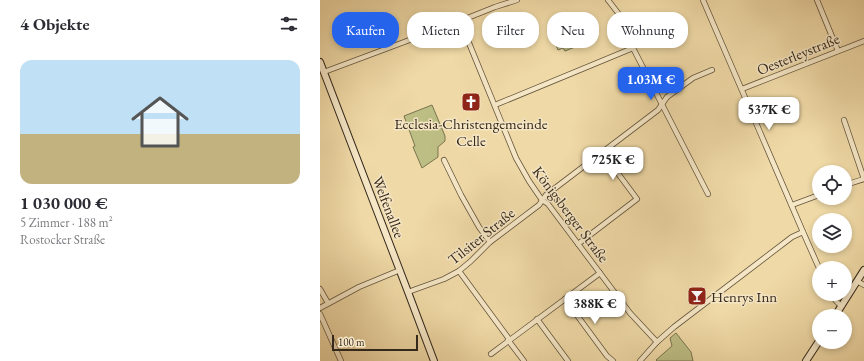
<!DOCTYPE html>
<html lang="de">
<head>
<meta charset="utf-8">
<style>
  :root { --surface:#fff; --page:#f7f7f7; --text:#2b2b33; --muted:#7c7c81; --accent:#2563eb }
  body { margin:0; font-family:"EB Garamond",serif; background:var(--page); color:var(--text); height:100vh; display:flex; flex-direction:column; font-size:15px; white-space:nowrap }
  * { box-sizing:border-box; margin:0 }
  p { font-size:13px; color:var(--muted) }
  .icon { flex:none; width:22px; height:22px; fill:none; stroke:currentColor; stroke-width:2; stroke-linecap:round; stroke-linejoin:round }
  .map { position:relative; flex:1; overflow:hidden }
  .details { display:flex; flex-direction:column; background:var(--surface); width:320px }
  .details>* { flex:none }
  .banner { position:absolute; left:12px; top:12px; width:380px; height:36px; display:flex; gap:8px }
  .controls { position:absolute; left:492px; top:165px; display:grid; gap:8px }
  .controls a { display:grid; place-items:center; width:40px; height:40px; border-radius:50%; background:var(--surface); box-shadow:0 2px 6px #0003; font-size:20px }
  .scale { position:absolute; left:12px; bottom:10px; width:86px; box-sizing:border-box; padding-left:4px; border:2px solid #35291c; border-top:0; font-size:11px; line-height:14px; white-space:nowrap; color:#35291c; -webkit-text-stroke:3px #f5e6c5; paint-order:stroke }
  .price { position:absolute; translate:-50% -34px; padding:0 9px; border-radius:8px; background:#fff; color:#222; font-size:13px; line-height:26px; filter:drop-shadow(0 1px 2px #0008) }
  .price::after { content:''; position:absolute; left:50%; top:24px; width:12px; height:9px; margin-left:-6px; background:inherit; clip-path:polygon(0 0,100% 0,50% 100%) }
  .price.active { background:var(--accent); color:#fff }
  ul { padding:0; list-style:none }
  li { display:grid; align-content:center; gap:8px; height:212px; padding:0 20px }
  li span { display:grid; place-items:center; height:124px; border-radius:12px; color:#555 }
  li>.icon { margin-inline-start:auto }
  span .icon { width:72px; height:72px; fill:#fffc; stroke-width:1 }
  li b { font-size:17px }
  h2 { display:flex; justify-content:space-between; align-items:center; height:48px; padding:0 20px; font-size:17px }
  .tag { padding:0 14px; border-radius:16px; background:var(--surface); box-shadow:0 2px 6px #0003; font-size:14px; line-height:36px }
  .tag.active { background:var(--accent); color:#fff }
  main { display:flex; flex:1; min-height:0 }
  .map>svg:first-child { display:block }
  .green { fill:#bdbe84; stroke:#797450 }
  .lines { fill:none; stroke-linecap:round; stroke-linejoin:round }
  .street-casing { stroke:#64553e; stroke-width:6 }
  .secondary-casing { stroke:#35291c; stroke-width:8 }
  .street { stroke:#f5e6c5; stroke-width:4.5 }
  .secondary { stroke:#f5e6c5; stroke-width:6 }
  .labels { text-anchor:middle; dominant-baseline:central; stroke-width:3; stroke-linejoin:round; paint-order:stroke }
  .street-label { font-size:15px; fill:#35291c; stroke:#f5e6c5 }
  .poi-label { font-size:15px; fill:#35291c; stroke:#f5e6c5 }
</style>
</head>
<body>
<main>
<section class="details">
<h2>4 Objekte<svg class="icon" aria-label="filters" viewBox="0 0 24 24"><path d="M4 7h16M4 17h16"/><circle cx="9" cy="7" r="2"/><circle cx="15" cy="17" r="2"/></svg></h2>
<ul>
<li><span style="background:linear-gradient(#bfe0f5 60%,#c2b280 0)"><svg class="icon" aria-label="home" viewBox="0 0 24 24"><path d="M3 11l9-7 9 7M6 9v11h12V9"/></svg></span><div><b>1 030 000 €</b><p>5 Zimmer · 188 m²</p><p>Rostocker Straße</p></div></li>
</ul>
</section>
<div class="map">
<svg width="544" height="361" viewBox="0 0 544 361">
  <rect width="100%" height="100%" fill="#efd9a6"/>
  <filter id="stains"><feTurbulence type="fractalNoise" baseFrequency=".005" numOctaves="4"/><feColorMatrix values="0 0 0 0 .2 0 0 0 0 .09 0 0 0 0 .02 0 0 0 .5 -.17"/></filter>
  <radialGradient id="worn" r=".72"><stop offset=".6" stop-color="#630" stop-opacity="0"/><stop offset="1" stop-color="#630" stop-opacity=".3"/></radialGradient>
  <g class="green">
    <path d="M242,20c8,6 9,7 7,17l6,10 -10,4 -2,-3 -5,2 -10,-23z"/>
    <path d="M112,105l13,31v5l-7,6v10l-16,11 -9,-21 2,-1 -11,-30z"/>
    <path d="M356,333l15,19 2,9h-36l-1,-1 16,-14 -2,-8z"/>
  </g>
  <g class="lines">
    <defs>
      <g id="street">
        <path d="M288,0l10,13 15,35 75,146"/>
        <path d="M383,0l100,232 16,36"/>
        <path d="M497,0l21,51"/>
        <path d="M140,21l56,137 13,23 13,19 6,4 82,109 27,29"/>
        <path d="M4,72l131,-49 40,-16 22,-7"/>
        <path d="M422,89l122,-48"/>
        <path d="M175,105l138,-57"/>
        <path d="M524,120l20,59 -19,6"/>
        <path d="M124,160l17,35 18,32 11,15"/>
        <path d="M472,205l27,-10"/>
        <path d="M258,244l59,-45 -35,-47"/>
        <path d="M139,271l50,68"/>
        <path d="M537,281l7,4"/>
        <path d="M0,289l8,14"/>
        <path d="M88,292l36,-13 15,-8 12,-10 19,-19 49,-37 7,-10 112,-85 9,-13 26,-19 19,-8"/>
        <path d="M511,294l5,7 5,5"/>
        <path d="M245,299l42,57 6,5"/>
        <path d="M0,308l39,-21 41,-17"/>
        <path d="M0,314l21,47"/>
        <path d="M217,319l31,42"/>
        <path d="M188,340l16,21"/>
        <path d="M171,354l109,-81"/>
        <path d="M320,361l17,-19 17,-15 118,-90 11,-5"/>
      </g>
      <g id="secondary">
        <path d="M0,62l88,230 26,69"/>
        <path d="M515,316l29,-46"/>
        <path d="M486,361l13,-20"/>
      </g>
    </defs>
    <use href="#street" class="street-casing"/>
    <use href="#secondary" class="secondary-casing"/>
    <use href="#street" class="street"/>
    <use href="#secondary" class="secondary"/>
  </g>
  <defs>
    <symbol id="church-square" viewBox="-11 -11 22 22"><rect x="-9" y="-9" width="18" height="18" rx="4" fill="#8f2418" stroke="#f5e6c5"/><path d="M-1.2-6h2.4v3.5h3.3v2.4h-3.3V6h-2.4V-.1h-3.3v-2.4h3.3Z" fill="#fff"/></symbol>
    <symbol id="bar-square" viewBox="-11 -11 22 22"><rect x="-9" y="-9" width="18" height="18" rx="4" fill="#8f2418" stroke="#f5e6c5"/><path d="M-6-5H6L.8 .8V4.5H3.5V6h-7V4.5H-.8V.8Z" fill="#fff"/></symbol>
  </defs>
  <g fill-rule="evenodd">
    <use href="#church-square" x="140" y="91" width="22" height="22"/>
    <use href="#bar-square" x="366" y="285" width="22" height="22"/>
  </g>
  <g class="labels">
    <g class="street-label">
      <text transform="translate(478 54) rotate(-22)">Oesterleystraße</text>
      <text transform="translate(69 207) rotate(69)">Welfenallee</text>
      <text transform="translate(251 214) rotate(53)">Königsberger Straße</text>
      <text transform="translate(161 236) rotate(-39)">Tilsiter Straße</text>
    </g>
    <g class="poi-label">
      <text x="151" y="123">Ecclesia-Christengemeinde<tspan x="151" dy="17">Celle</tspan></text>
      <text x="391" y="296" text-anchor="start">Henrys Inn</text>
    </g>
  </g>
  <rect width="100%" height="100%" filter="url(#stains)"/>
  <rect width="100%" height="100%" fill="url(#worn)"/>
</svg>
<div class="controls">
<a><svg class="icon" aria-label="locate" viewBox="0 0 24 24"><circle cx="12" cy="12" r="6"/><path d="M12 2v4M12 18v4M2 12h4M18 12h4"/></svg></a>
<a><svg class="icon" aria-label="layers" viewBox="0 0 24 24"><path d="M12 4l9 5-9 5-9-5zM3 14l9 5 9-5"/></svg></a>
<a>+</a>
<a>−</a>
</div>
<div class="scale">100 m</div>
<b class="price active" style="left:331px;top:101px">1.03M €</b>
<b class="price" style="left:449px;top:131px">537K €</b>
<b class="price" style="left:293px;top:181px">725K €</b>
<b class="price" style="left:275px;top:325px">388K €</b>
<div class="banner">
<a class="tag active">Kaufen</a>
<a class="tag">Mieten</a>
<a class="tag">Filter</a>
<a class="tag">Neu</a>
<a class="tag">Wohnung</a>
</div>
</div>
</main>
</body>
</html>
